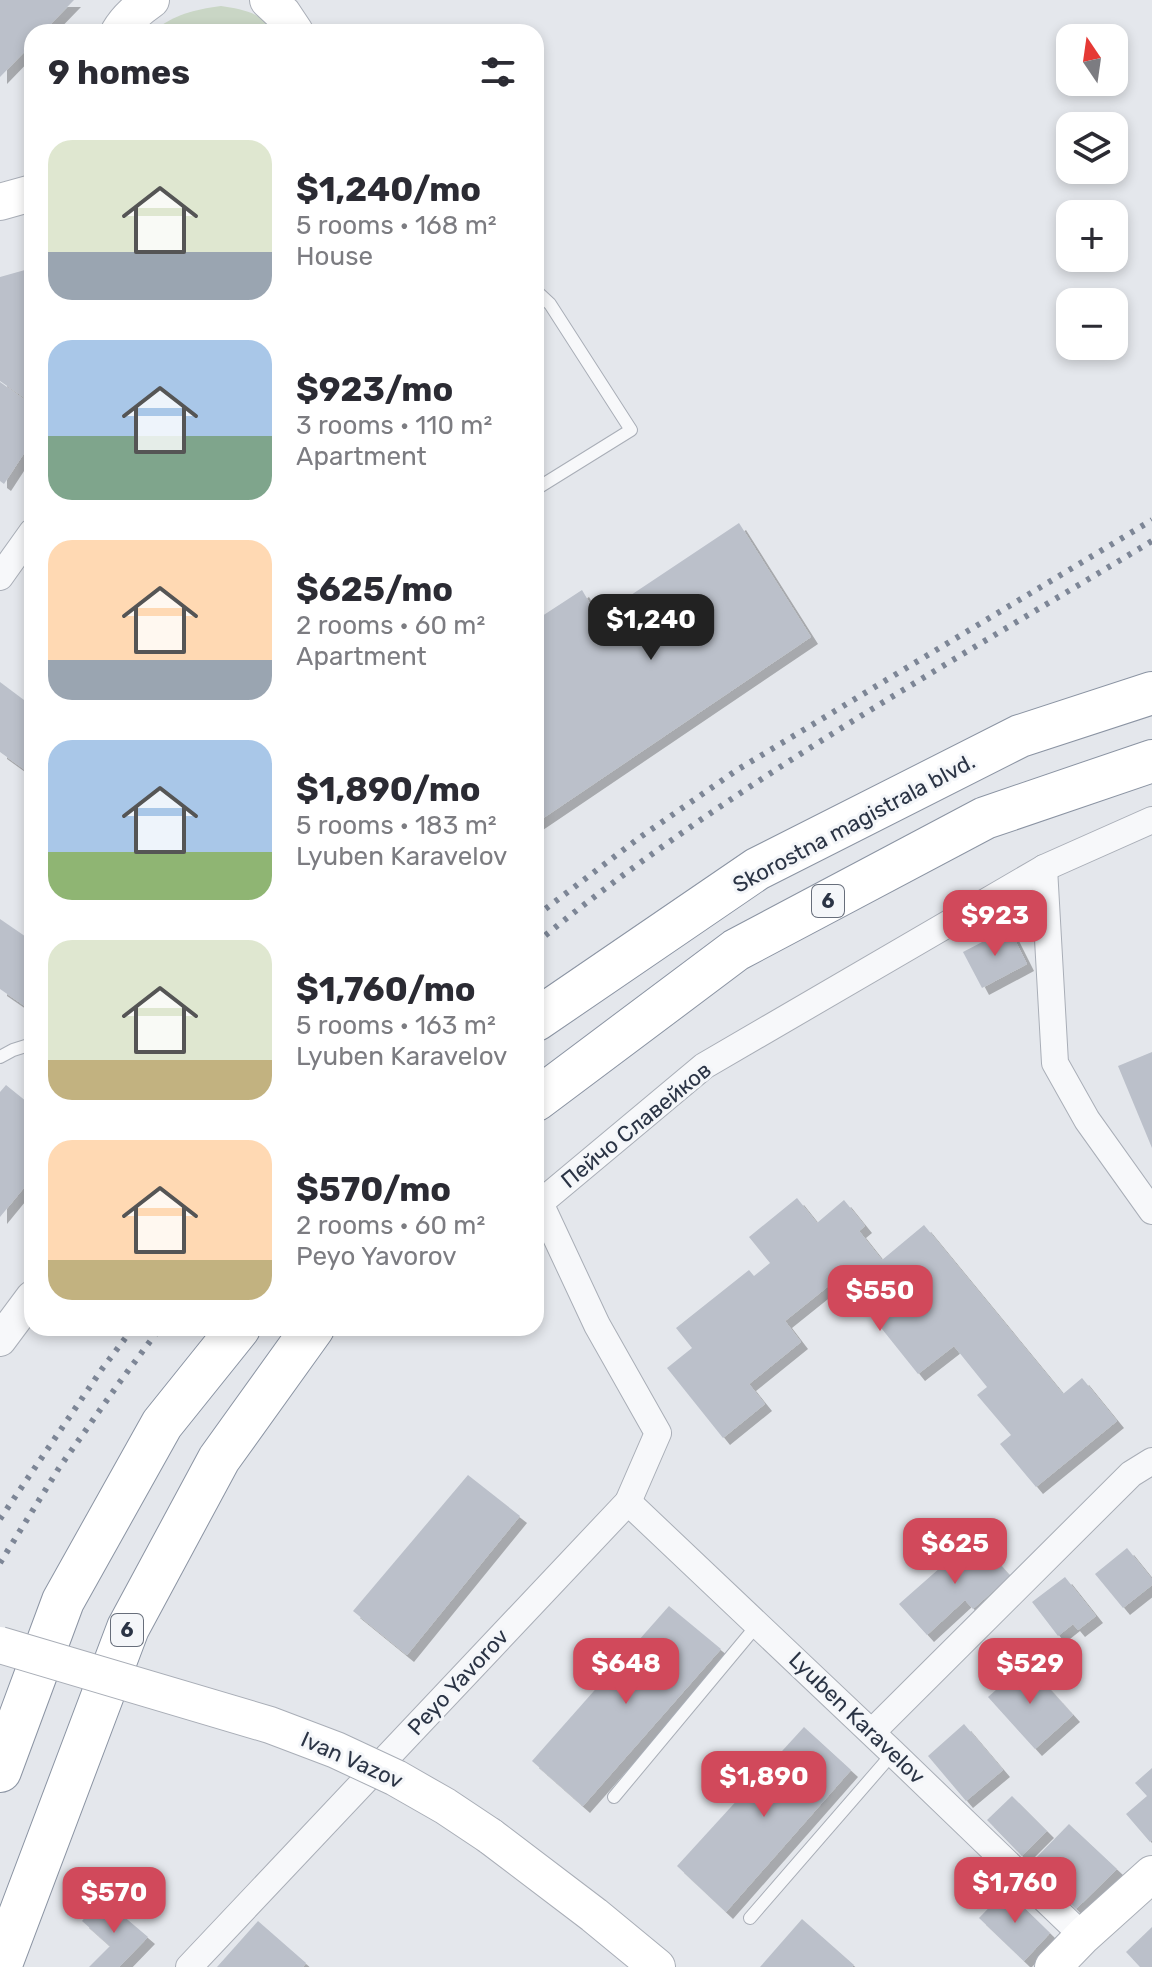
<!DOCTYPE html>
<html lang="en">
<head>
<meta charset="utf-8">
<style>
  :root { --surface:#fff; --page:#f7f7f7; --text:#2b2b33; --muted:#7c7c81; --accent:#d1495b }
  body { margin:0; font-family:Rubik,sans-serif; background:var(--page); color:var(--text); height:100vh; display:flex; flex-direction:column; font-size:30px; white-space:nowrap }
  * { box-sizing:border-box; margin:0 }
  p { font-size:26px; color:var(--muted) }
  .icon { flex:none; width:44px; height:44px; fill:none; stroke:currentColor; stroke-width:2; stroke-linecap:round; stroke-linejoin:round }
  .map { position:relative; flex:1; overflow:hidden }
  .side { position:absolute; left:24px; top:24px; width:520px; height:1312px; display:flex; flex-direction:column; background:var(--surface); border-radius:24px; box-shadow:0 4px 12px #0003 }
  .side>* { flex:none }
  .needle { width:52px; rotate:347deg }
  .controls { position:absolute; left:1056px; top:24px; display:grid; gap:16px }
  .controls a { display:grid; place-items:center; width:72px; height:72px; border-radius:16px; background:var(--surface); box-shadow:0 4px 12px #0003; font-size:40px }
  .price { position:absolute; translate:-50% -68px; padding:0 18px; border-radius:16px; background:var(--accent); color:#fff; font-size:26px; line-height:52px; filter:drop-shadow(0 2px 4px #0008) }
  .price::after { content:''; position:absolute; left:50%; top:48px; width:24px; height:18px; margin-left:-12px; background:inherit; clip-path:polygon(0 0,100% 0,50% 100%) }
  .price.selected { background:#222; color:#fff }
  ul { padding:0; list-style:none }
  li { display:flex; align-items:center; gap:24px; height:200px; padding:0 24px }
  li span { display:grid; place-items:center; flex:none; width:224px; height:160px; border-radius:24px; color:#555 }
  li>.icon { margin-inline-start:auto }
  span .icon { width:96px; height:96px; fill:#fffc; stroke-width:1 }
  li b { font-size:34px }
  h2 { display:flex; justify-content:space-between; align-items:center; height:96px; padding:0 24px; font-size:34px }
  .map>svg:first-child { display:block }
  .green { fill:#c9d6c5 }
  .building { fill:#bbc0ca; filter:url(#shadow) }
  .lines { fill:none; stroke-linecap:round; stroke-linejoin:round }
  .service-casing { stroke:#a9aeb7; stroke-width:14 }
  .minor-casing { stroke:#a9aeb7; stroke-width:28 }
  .tertiary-casing { stroke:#a9aeb7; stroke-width:34 }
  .secondary-casing { stroke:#a9aeb7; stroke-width:38 }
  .trunk-casing { stroke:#8b94a3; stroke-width:44 }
  .service { stroke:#f7f8fa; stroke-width:12 }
  .minor { stroke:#f7f8fa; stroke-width:26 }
  .tertiary { stroke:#f7f8fa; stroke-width:32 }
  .secondary { stroke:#fff; stroke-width:36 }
  .trunk { stroke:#fff; stroke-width:42 }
  .rail { stroke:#7d8696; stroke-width:6; stroke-dasharray:4 8; stroke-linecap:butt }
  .secondary-bridge-casing { stroke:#a9aeb7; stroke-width:38; stroke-linecap:butt }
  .secondary-bridge { stroke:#fff; stroke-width:36 }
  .labels { text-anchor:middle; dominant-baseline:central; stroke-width:6; stroke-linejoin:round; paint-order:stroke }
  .shield { fill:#f4f6f9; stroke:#676e7b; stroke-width:2 }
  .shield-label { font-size:20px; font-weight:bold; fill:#2b3445 }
  .street-label { font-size:22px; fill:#2b3445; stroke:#f4f6f9 }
</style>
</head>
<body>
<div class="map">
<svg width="1152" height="1967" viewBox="0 0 1152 1967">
  <defs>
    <filter id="shadow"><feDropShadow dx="7" dy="7" stdDeviation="0" flood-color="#0004"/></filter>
  </defs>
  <rect width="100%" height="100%" fill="#e4e7ec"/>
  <path class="green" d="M221,6c21,3 42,7 53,26h-122c23,-18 41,-22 69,-26z"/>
  <g class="building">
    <path d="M0,0h74l-31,32h-11v12l-32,33z"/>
    <path d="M32,268v135l-32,-22v-104z"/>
    <path d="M0,382l32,23v36l-28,43 -4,-3z"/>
    <path d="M739,523l72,114 -275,186v-203l46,-30 16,27z"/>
    <path d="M0,682l32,24v69l-32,-23z"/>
    <path d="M0,919l32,22v70l-32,-22z"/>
    <path d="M1009,928l18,36 -45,24 -19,-36z"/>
    <path d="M1152,1052v96l-34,-82z"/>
    <path d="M6,1085l26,21v72l-32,39v-125z"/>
    <path d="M797,1198l20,25 27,-23 21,26 -6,5 23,29 42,-35 139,169 19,-16 35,43 -81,66 -36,-43 11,-9 -34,-40 10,-8 -33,-41 -36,28 -44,-55 11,-9 -34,-42 -66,53 16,21 -52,42 16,20 -42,34 -56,-70 25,-20 -16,-20 73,-58 5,6 16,-13 -21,-26z"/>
    <path d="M468,1475l52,41 -113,139 -54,-44z"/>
    <path d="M975,1537l35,39 -37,33 -8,-9 -38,35 -28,-31z"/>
    <path d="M1127,1548l25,31v6l-29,23 -28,-34z"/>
    <path d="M1065,1577l31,39 -18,14 -5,-6 -15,12 -26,-34z"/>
    <path d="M669,1606l52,43 -138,157 -51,-45z"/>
    <path d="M1026,1663l47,52 -38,34 -47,-52z"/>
    <path d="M964,1724l39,46 -37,31 -38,-45z"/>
    <path d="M804,1727l47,43 -125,142 -49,-46z"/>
    <path d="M1152,1768v72l-2,2 -24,-28 21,-18 -12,-13z"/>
    <path d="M1012,1796l35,35 -25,25 -35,-36z"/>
    <path d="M1069,1824l48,45 -41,40 -45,-46z"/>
    <path d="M1006,1890l44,43 -26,28 -45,-43z"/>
    <path d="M102,1898l46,39 -29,30h-30l21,-21 -28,-25z"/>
    <path d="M802,1919l52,46 -2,2h-92z"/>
    <path d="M258,1921l48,42 -3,4h-86z"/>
    <path d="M1152,1927v40h-12l-14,-15z"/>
  </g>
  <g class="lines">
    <defs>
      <g id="service">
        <path d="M536,291l14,13 81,126 -95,59"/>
        <path d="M0,1057l13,-7 19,-6"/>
        <path d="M614,1797l144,-173"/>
        <path d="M750,1918l143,-165"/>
      </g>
      <g id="minor">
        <path d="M0,577l32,-45"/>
        <path d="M1044,868l11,195 32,57 65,91"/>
        <path d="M628,1502l265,251 190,183"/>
        <path d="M872,1732l259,-258 21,-13"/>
        <path d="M189,1967l439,-465 30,-69 -61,-108 -57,-122 164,-137 340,-198 108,-48"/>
      </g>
      <path id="tertiary" d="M0,1340l32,-43"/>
      <g id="secondary">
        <path d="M268,0l15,14 12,18"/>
        <path d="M119,32c8,-14 19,-23 32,-32"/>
        <path d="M0,202l32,-9"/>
        <path d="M490,1836l104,79 63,52"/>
        <path d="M1053,1967l30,-31 69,-62"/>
      </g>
      <g id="trunk">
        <path d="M536,1020l221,-151 263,-133 132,-43"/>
        <path d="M536,1100l200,-150 249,-132 167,-57"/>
        <path d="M0,1771l63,-170 99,-177 77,-96"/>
        <path d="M0,1967l128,-339 91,-169 94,-131"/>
      </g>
    </defs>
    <use href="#service" class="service-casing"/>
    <use href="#minor" class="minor-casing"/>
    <use href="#tertiary" class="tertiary-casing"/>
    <use href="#secondary" class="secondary-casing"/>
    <use href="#trunk" class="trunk-casing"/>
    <use href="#service" class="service"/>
    <use href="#minor" class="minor"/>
    <use href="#tertiary" class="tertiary"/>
    <use href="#secondary" class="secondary"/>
    <use href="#trunk" class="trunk"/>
    <g class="rail">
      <path d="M536,916l103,-78 98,-68 415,-250"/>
      <path d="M536,943c190,-156 406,-275 616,-402"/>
      <path d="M0,1519l102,-150 31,-41"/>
      <path d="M0,1563l59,-95 60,-85 41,-55"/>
    </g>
    <defs>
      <path id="secondary-bridge" d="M0,1645l270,80 66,25 60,28 49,28 45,30"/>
    </defs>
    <use href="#secondary-bridge" class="secondary-bridge-casing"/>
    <use href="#secondary-bridge" class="secondary-bridge"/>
  </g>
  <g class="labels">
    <g class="shield">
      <rect x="812" y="885" width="32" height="32" rx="6"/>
      <rect x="111" y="1614" width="32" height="32" rx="6"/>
    </g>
    <g class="shield-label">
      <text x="828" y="901">6</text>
      <text x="127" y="1630">6</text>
    </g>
    <g class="street-label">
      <text transform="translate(854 823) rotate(-28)">Skorostna magistrala blvd.</text>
      <text transform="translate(636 1125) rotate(-39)">Пейчо Славейков</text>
      <text transform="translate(458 1682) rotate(-47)">Peyo Yavorov</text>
      <text transform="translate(857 1718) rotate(44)">Lyuben Karavelov</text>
      <text transform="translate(352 1760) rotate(24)">Ivan Vazov</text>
    </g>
  </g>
</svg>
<div class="controls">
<a><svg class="needle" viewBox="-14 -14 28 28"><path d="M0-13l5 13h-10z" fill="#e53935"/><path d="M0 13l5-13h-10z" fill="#7c7c81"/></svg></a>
<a><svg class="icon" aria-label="layers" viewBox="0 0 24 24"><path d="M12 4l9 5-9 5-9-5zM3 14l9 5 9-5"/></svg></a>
<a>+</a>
<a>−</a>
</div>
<b class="price selected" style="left:651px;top:662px">$1,240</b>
<b class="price" style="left:995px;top:958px">$923</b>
<b class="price" style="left:880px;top:1333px">$550</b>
<b class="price" style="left:955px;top:1586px">$625</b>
<b class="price" style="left:626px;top:1706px">$648</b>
<b class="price" style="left:1030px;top:1706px">$529</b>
<b class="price" style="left:764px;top:1819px">$1,890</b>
<b class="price" style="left:1015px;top:1925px">$1,760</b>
<b class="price" style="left:114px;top:1935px">$570</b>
<section class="side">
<h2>9 homes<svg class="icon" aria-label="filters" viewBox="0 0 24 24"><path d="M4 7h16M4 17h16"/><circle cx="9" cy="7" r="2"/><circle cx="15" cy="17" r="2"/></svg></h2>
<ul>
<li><span style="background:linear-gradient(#dfe7d0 70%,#9aa5b1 0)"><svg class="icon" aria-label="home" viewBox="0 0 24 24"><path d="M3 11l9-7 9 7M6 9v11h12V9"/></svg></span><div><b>$1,240/mo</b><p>5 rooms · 168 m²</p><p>House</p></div></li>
<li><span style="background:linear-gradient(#a9c7e8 60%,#7fa58c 0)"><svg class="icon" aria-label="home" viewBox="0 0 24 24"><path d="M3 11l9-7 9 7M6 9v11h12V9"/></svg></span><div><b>$923/mo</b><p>3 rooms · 110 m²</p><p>Apartment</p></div></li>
<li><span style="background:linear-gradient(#ffd9b3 75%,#9aa5b1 0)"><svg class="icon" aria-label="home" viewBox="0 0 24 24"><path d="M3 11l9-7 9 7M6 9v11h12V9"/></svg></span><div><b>$625/mo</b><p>2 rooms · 60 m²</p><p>Apartment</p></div></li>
<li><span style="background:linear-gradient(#a9c7e8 70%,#8fb573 0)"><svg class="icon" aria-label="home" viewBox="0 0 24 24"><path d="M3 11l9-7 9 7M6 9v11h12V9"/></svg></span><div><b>$1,890/mo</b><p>5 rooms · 183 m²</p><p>Lyuben Karavelov</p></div></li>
<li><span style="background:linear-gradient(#dfe7d0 75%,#c2b280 0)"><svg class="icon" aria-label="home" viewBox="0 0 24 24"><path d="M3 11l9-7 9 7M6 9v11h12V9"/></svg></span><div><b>$1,760/mo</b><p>5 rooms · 163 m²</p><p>Lyuben Karavelov</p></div></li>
<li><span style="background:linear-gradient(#ffd9b3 75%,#c2b280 0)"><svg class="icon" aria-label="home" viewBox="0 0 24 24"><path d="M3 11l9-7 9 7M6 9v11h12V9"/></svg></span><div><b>$570/mo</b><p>2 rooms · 60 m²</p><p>Peyo Yavorov</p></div></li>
</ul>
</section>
</div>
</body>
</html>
